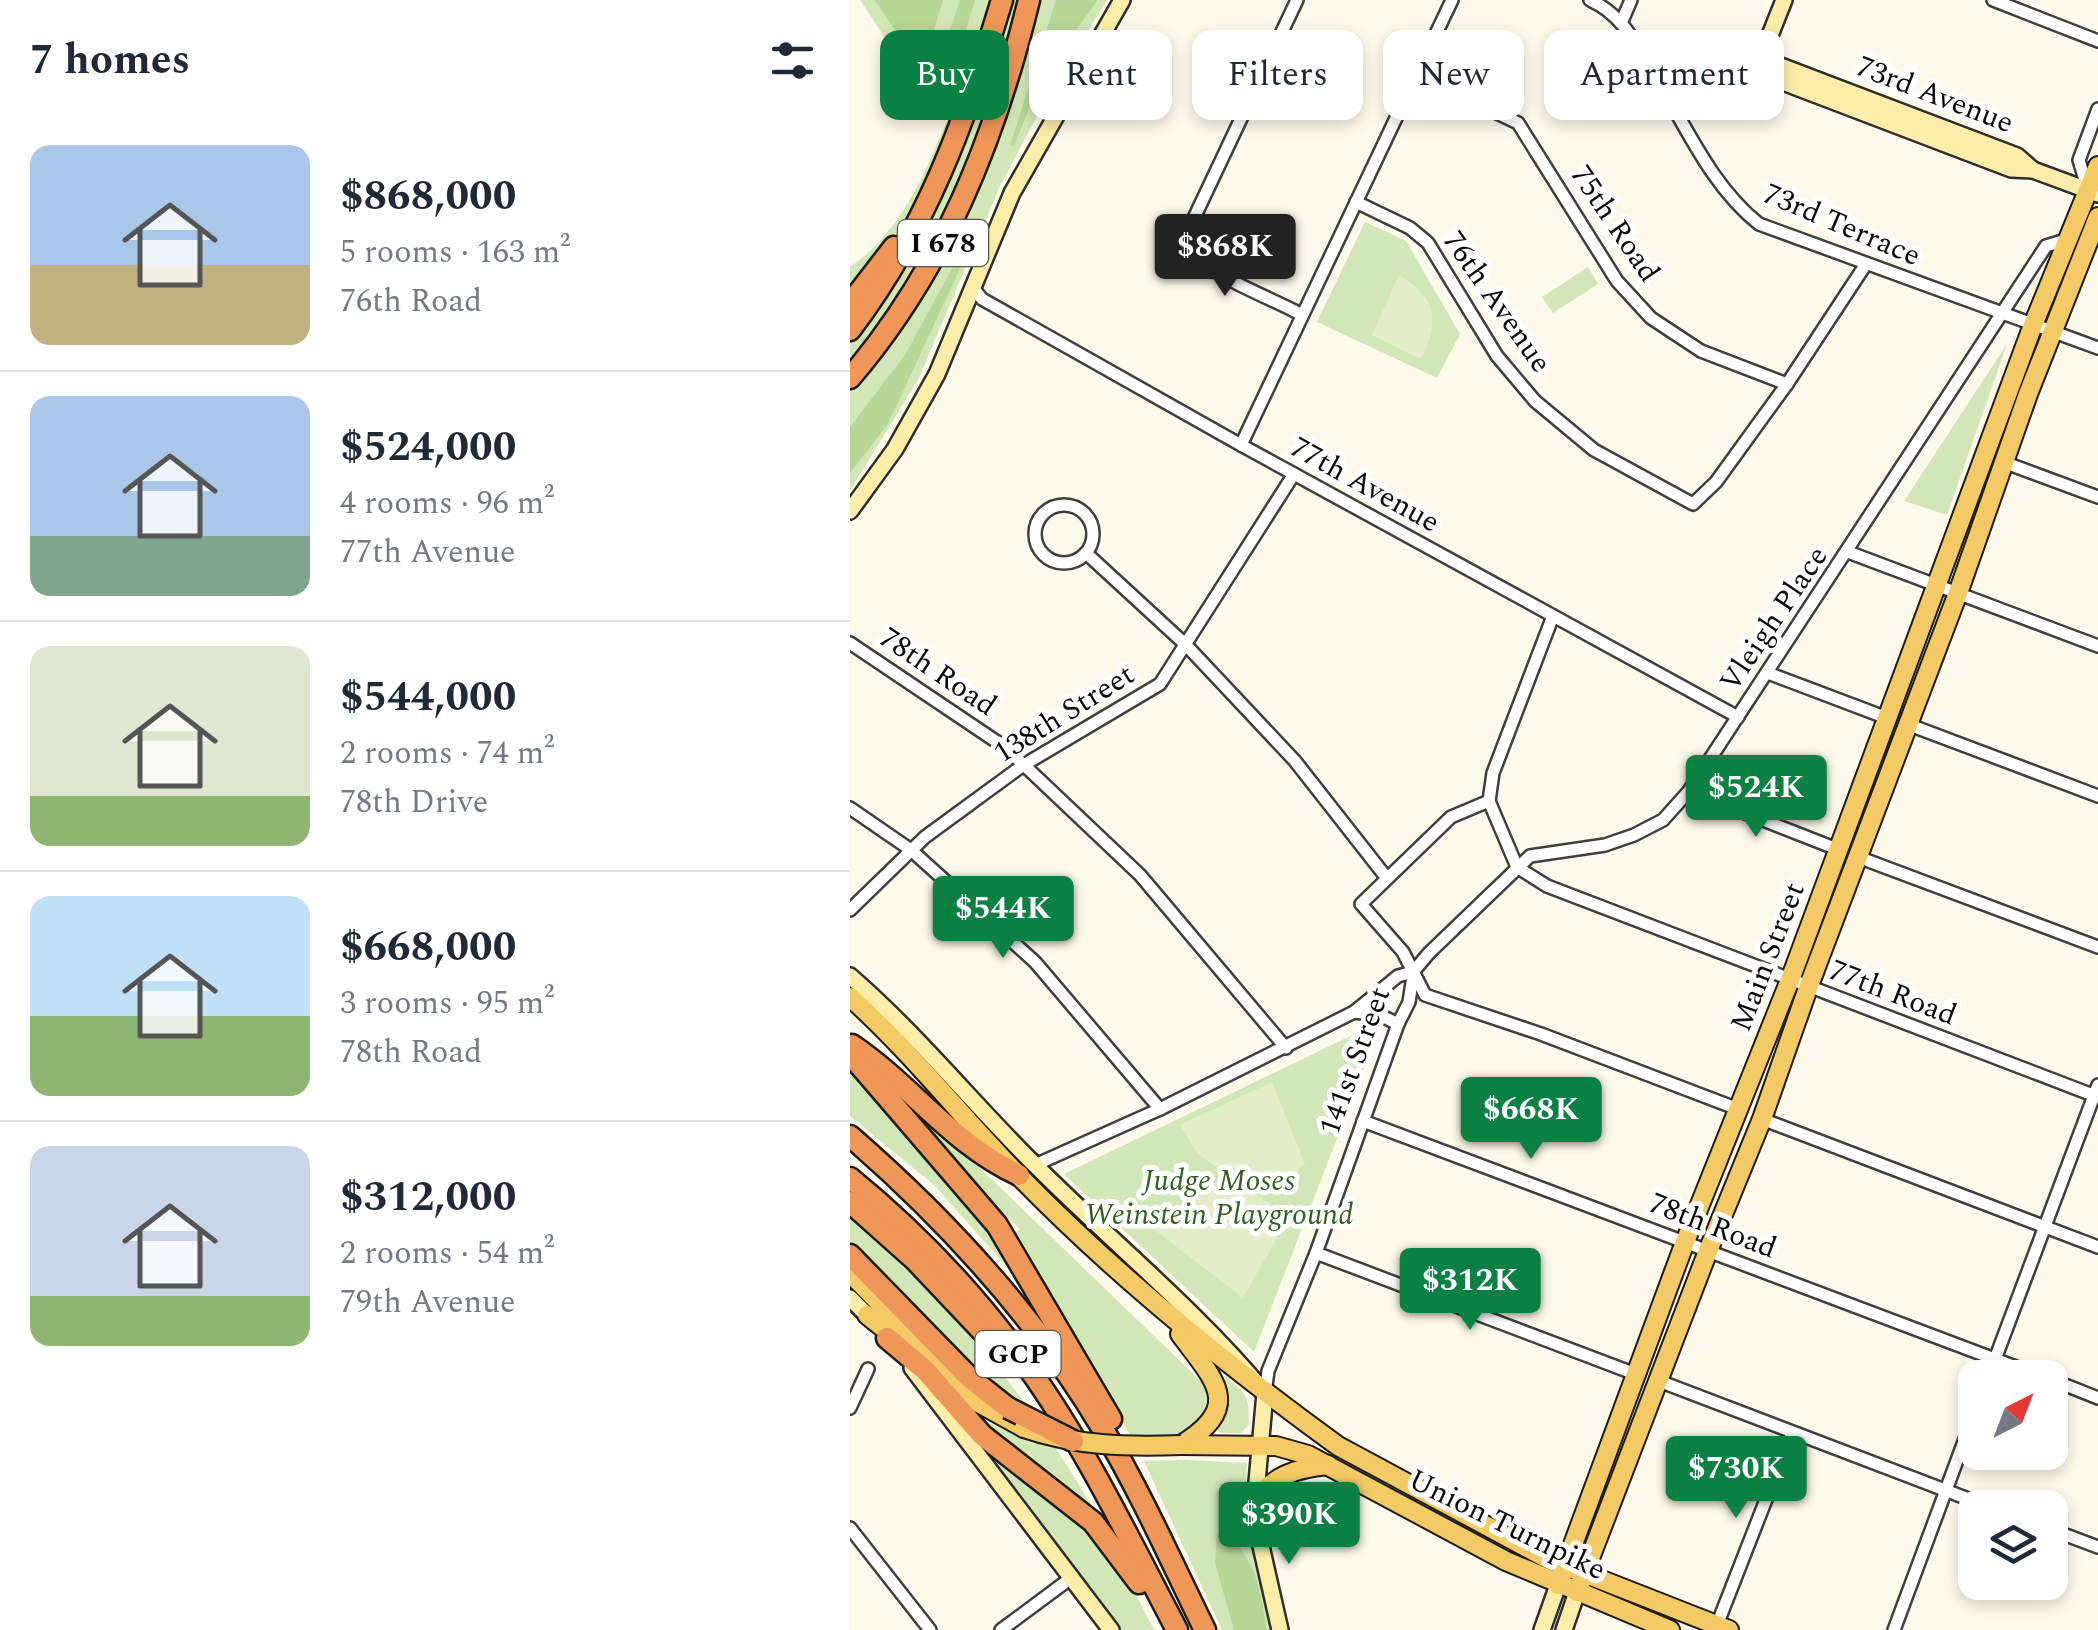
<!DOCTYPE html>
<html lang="en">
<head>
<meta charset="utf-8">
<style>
  :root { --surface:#fff; --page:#f2f2f3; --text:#1f2937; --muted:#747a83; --line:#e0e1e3; --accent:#0b8043 }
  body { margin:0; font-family:Spectral,serif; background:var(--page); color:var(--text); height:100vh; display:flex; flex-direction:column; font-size:38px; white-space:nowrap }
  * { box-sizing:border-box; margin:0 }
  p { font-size:32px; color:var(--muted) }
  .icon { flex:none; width:55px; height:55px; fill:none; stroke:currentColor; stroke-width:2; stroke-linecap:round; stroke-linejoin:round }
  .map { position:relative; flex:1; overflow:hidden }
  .details { display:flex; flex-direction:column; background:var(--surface); width:850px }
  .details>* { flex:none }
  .banner { position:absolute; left:30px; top:30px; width:950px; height:90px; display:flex; gap:20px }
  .needle { width:65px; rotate:42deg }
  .controls { position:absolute; left:1108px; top:1360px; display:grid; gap:20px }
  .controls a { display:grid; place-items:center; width:110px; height:110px; border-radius:20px; background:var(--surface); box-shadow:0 5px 15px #0003; font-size:50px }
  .price { position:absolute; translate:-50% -85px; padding:0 22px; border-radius:10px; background:var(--accent); color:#fff; font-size:32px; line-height:65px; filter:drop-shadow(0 2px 5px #0008) }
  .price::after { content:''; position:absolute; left:50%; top:60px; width:30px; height:22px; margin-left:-15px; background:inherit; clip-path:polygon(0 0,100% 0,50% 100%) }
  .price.selected { background:#222; color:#fff }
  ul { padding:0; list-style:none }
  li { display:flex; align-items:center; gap:30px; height:250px; padding:0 30px }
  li+li { border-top:2px solid var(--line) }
  li span { display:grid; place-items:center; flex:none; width:280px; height:200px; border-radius:20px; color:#555 }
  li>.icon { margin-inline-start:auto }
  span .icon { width:120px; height:120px; fill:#fffc; stroke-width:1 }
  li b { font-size:42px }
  h2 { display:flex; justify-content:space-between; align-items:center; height:120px; padding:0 30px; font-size:42px }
  .pill { padding:0 35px; border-radius:20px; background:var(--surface); box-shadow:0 5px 15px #0003; font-size:35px; line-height:90px }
  .pill.selected { background:var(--accent); color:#fff }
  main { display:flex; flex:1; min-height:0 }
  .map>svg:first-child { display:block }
  .green { fill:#d2e7b7 }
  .forest { fill:#b7d797 }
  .pitch { fill:#e3eec8 }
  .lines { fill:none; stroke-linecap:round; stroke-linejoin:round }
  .street-casing { stroke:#3f3f3f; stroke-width:16 }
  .secondary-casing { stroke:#2e2e2e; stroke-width:20 }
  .primary-casing { stroke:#1d1d1d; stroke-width:22 }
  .highway-casing { stroke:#1d1d1d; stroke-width:25 }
  .street { stroke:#fff; stroke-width:11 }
  .secondary { stroke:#fceea9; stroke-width:15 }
  .primary { stroke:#f3ca66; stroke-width:18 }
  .highway { stroke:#ef9659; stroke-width:20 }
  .primary-bridge-casing { stroke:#1d1d1d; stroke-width:22; stroke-linecap:butt }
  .highway-bridge-casing { stroke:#1d1d1d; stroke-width:25; stroke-linecap:butt }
  .primary-bridge { stroke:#f3ca66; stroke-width:18 }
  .highway-bridge { stroke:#ef9659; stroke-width:20 }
  .labels { text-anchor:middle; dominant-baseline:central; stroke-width:10; stroke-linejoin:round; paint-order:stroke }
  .shield { fill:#fff; stroke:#555; stroke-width:2.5 }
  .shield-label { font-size:28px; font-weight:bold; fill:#0c0c0c }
  .street-label { font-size:30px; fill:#0c0c0c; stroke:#fff }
  .park-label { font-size:30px; font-style:italic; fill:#30611f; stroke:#fff }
</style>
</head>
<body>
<main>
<section class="details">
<h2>7 homes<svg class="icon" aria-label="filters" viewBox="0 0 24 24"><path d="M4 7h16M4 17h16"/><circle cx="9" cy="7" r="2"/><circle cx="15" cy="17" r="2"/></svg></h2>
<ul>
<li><span style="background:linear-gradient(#a9c7e8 60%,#c2b280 0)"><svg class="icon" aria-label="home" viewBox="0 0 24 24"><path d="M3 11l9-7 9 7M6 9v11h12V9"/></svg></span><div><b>$868,000</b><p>5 rooms · 163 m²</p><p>76th Road</p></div></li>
<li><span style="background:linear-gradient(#a9c7e8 70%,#7fa58c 0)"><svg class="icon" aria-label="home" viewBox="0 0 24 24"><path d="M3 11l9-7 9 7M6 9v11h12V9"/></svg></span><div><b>$524,000</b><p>4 rooms · 96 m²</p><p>77th Avenue</p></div></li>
<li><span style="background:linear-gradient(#dfe7d0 75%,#8fb573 0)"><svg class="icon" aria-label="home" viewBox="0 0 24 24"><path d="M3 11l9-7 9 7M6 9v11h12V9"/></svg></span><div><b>$544,000</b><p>2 rooms · 74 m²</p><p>78th Drive</p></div></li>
<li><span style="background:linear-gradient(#bfe0f5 60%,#8fb573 0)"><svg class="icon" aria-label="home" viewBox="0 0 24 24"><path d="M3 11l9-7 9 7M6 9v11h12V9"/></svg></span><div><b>$668,000</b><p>3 rooms · 95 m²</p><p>78th Road</p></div></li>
<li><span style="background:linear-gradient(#c9d6e8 75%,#8fb573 0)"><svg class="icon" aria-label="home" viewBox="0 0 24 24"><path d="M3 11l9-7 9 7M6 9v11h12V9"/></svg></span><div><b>$312,000</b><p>2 rooms · 54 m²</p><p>79th Avenue</p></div></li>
</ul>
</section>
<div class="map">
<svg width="1248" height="1630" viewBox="0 0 1248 1630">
  <rect width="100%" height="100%" fill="#fefaeb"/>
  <g class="green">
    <path d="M10,0h247l-62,101 -45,85 -81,192 -69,113v-224c52,-36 74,-92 98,-149l-16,-9z"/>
    <path d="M515,222l41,19 54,93 -23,44 -120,-56z"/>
    <path d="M738,267l10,17 -45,29 -11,-16z"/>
    <path d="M1157,344l-60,171 -43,-14z"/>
    <path d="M519,1027l8,9 -123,316 -190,-178z"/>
    <path d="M0,1053l104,90 254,245c-4,54 -32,46 -76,50l-119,-204 7,-5 -40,-38 36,86 -82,-92 -84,-69z"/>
    <path d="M0,1216c100,80 178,182 243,292l-3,3 -101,-79 2,-3 -12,-11 57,27 -31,-45 -155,-152z"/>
    <path d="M376,1377c22,18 23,19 23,48l-8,8h-21l-3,-4 9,-23 -4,-26z"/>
    <path d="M131,1444l102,78 44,55 27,53h-36l-140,-184z"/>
    <path d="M336,1460l61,3 -4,62 14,37 14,68h-49l-78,-169z"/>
  </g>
  <g class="forest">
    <path d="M25,0h68l-20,66h-5z"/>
    <path d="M110,0h15l-28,93 -7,2 -3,-27z"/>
    <path d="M206,0h42l-25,34 -13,32 -30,40 -16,40h-4z"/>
    <path d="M118,251l-80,173 -38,49v-46l55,-72 56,-103z"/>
    <path d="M377,1532c30,32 33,56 40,98h-33l-19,-67 2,-28z"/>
  </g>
  <g class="pitch">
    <path d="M549,275c38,24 41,44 22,84l-49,-24z"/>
    <path d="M422,1082l33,82 -27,18 -46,-3 -35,-26 -17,-28z"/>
    <path d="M367,1187l35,5 37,24 -46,82 -88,-68 13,-16z"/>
  </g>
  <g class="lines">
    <defs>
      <g id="street">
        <path d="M447,0l-102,216c-1,16 -2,32 9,45 16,19 74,40 98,54"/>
        <path d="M740,0c33,15 46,44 64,74 32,52 57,112 105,150l339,124"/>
        <path d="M1143,0l105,41"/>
        <path d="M772,21l9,-21"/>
        <path d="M567,75l101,48 99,158 34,37 50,33 86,33"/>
        <path d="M1238,190l-9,-30 19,-51"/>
        <path d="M506,202l54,26 18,15 69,113 38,45 59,49 99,54 23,-22 71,-98 79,-120"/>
        <path d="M124,289l8,10 259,146 497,272"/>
        <path d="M391,445l211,-445"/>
        <path d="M1156,463l92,34"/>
        <circle cx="214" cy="534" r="29"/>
        <path d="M998,552l250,94"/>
        <path d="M236,553l100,92 109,116 91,116"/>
        <path d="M0,643l156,105 134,127 146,173"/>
        <path d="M918,673l119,45"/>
        <path d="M1057,724l191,72"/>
        <path d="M839,791l148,58"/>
        <path d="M639,801l28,66 30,19 551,211"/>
        <path d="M639,801l-38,16 -90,87 42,48 22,43 116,39 197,75"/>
        <path d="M639,801l4,-28 60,-157"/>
        <path d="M0,808l61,42 124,112 125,147"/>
        <path d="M1008,857l240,90"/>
        <path d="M0,910l75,-73 97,-71 138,-82 134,-210"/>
        <path d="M504,1012l26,3 18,9"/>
        <path d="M912,1119l336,128"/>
        <path d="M513,1121l682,257"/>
        <path d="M185,1165l125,-56 194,-97 44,-36 15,-4 16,-19 101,-97 75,-11 29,-10 29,-15 26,-29 357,-545 23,-7"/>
        <path d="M466,1253l322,122"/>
        <path d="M1138,1378l110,-293"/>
        <path d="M1200,1379l48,19"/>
        <path d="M809,1381l333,127"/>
        <path d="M415,1393l3,-22 48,-118 82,-229 11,-22 4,-26"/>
        <path d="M0,1408l18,-39"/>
        <path d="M0,1528l80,102"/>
        <path d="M1200,1529l48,18"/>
        <path d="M867,1625l75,-192"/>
        <path d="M151,1630l70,-52"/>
        <path d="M1044,1630l81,-218"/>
      </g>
      <g id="secondary">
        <path d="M907,57l260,99 16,14"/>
        <path d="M891,66l270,103 22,1 65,24"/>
        <path d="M823,105l84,-48 8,-9 19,-48"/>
        <path d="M0,511l45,-62 42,-75 75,-181 110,-193"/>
        <path d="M0,976c68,59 123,128 187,191 76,76 159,143 228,226l-11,122 26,115"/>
        <path d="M0,1298l25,25"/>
        <path d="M62,1368l199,262"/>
        <path d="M692,1630l16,-45"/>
        <path d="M714,1630l13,-38"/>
      </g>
      <g id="primary">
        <path d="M0,997c61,55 111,119 168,178 97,100 207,189 320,271l210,113 181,71"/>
        <path d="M0,1273l127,129 47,26"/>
        <path d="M17,1315l35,28"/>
        <path d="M330,1334c34,46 65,72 1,111"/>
        <path d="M331,1445l95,1 32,9 198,106 164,69"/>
        <path d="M404,1505c16,-29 42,-37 74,-40"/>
        <path d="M708,1585l127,-343 105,-262 243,-655 65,-159"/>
        <path d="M727,1592l131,-341 54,-132 46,-131 150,-395 70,-199 70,-177"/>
      </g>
      <g id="highway">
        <path d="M0,304l44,-57"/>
        <path d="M0,330c76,-100 116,-211 152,-330"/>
        <path d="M0,378c94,-110 145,-239 179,-378"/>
        <path d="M2,1045c59,40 101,100 167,130"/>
        <path d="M0,1054l147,171 114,194"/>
        <path d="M0,1136c99,86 187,182 254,295 38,64 68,132 101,199"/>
        <path d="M0,1178c66,54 127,118 177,188 59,82 103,175 150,264"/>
        <path d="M0,1202l65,58 68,72"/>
        <path d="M0,1255l119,122 39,31"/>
        <path d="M37,1338l38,32 57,65 111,87 46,61"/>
      </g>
    </defs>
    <use href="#street" class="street-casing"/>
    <use href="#secondary" class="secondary-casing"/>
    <use href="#primary" class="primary-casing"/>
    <use href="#highway" class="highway-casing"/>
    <use href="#street" class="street"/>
    <use href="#secondary" class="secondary"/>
    <use href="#primary" class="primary"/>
    <use href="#highway" class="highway"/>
    <defs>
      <path id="primary-bridge" d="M174,1428c52,18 103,19 157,17"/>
      <path id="highway-bridge" d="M158,1408l65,33"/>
    </defs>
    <use href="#primary-bridge" class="primary-bridge-casing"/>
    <use href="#highway-bridge" class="highway-bridge-casing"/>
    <use href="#primary-bridge" class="primary-bridge"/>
    <use href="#highway-bridge" class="highway-bridge"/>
  </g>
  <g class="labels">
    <g class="shield">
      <rect x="48" y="220" width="90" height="46" rx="8"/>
      <rect x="125.5" y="1331" width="85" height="46" rx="8"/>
    </g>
    <g class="shield-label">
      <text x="93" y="243">I 678</text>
      <text x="168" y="1354">GCP</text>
    </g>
    <g class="street-label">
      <text transform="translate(1085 95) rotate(21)">73rd Avenue</text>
      <text transform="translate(765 224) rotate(56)">75th Road</text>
      <text transform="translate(992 225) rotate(23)">73rd Terrace</text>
      <text transform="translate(647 302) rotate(55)">76th Avenue</text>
      <text transform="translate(515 485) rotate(29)">77th Avenue</text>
      <text transform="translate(924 619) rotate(-56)">Vleigh Place</text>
      <text transform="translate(88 672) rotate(34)">78th Road</text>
      <text transform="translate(214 714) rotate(-32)">138th Street</text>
      <text transform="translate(918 957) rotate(-69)">Main Street</text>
      <text transform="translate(1043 993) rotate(21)">77th Road</text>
      <text transform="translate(505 1061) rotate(-70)">141st Street</text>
      <text transform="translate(863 1226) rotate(21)">78th Road</text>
      <text transform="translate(657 1525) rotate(26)">Union Turnpike</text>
    </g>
    <g class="park-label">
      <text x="369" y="1181">Judge Moses<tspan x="369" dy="34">Weinstein Playground</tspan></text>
    </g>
  </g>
</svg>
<div class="controls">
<a><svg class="needle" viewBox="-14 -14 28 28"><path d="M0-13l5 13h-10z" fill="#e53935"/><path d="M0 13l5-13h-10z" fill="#747a83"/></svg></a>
<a><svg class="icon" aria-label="layers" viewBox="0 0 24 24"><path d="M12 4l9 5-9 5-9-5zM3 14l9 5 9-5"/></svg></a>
</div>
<b class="price selected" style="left:375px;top:299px">$868K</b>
<b class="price" style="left:906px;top:840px">$524K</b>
<b class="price" style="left:153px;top:961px">$544K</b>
<b class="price" style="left:681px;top:1162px">$668K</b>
<b class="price" style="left:620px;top:1333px">$312K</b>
<b class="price" style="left:886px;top:1521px">$730K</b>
<b class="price" style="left:439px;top:1567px">$390K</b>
<div class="banner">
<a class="pill selected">Buy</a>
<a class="pill">Rent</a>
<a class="pill">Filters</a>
<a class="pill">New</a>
<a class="pill">Apartment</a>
</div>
</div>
</main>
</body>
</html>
